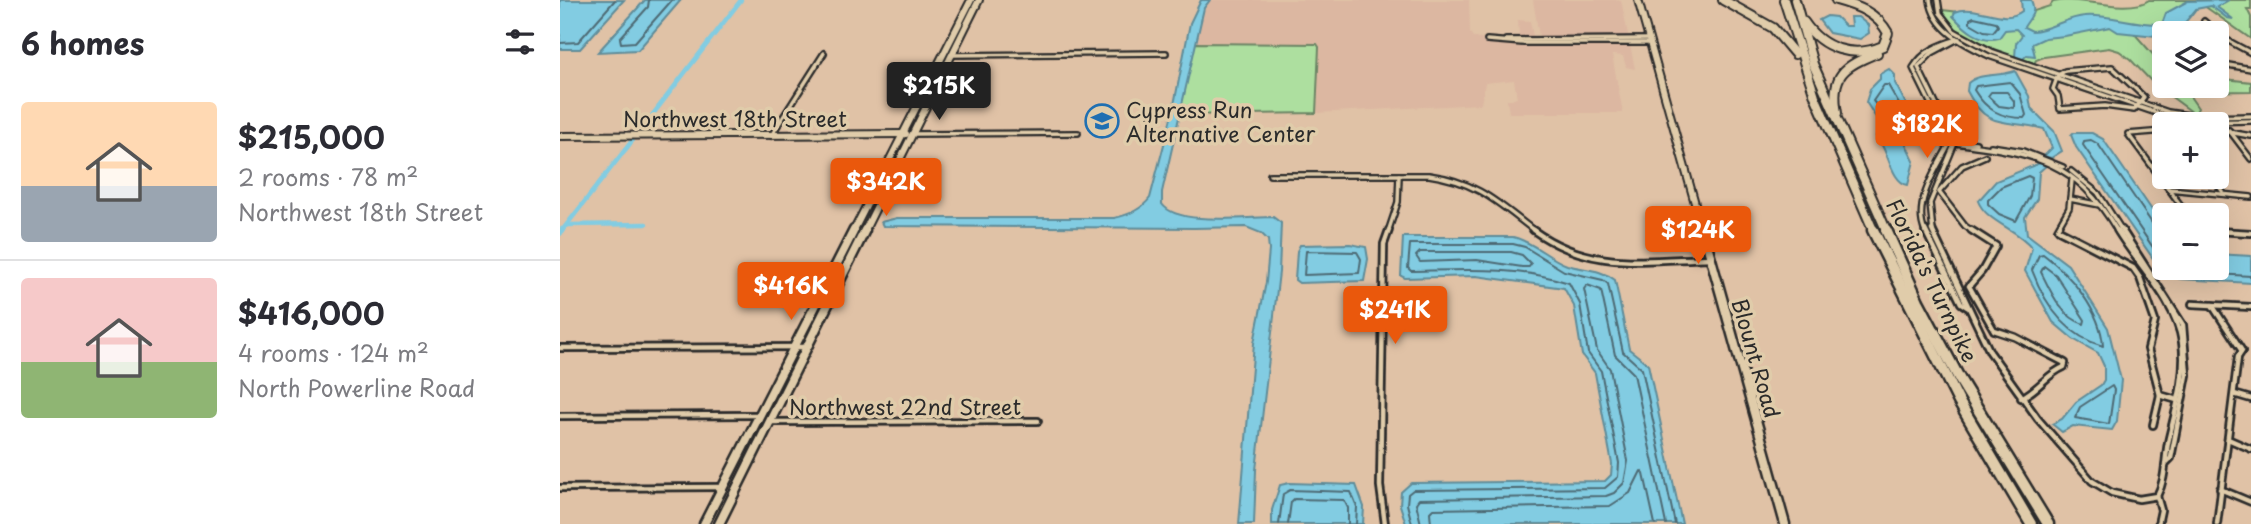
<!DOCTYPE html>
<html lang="en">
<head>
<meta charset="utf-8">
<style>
  :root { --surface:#fff; --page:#f2f2f3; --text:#2b2b33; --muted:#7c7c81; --line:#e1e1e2; --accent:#ea580c }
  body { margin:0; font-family:"Playpen Sans",sans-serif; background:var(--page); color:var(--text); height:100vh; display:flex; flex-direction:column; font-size:26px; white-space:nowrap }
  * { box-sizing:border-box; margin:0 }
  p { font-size:23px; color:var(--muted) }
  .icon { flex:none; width:38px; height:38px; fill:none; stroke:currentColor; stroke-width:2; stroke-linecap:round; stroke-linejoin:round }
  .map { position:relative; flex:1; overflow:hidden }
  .panel { display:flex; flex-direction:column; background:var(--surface); width:560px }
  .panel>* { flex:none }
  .tools { position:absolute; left:1592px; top:21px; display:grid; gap:14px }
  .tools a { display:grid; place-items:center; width:77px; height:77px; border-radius:7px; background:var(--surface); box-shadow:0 7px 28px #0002; font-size:35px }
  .price { position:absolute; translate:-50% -60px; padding:0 16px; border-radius:7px; background:var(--accent); color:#fff; font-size:23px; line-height:46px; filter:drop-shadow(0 2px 4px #0008) }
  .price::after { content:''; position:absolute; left:50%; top:42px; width:21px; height:16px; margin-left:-10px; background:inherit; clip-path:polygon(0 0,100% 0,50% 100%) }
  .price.selected { background:#222; color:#fff }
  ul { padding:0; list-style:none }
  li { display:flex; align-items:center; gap:21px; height:175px; padding:0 21px }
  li+li { border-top:2px solid var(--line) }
  li span { display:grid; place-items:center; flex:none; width:196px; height:140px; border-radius:7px; color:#555 }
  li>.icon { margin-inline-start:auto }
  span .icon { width:84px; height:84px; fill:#fffc; stroke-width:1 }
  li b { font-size:30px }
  h2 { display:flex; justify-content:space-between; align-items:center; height:84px; padding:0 21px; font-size:30px }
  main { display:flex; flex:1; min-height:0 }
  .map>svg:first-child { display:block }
  .built { fill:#dcb7a1 }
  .green { fill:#addf9f; stroke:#6c8565; stroke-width:2 }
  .water { fill:#82cce2; stroke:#5f8c99; stroke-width:2 }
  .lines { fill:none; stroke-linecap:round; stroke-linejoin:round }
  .shore { stroke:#4e6b74; stroke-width:2 }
  .canal-far1 { stroke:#82cce2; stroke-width:4.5 }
  .canal { stroke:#82cce2; stroke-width:6 }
  .street-far1-casing { stroke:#2b2b2b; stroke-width:8 }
  .street-casing { stroke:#2b2b2b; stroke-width:10 }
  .secondary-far1-casing { stroke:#2b2b2b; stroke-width:10 }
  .secondary-casing { stroke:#2b2b2b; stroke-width:13 }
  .highway-far1-casing { stroke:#2b2b2b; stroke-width:12 }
  .highway-casing { stroke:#2b2b2b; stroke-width:15 }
  .street-far1 { stroke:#e0ccaa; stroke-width:3.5 }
  .street { stroke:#e0ccaa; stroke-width:4.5 }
  .secondary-far1 { stroke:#e0ccaa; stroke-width:6 }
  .secondary { stroke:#e0ccaa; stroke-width:8 }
  .highway-far1 { stroke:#e0ccaa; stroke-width:8 }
  .highway { stroke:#e0ccaa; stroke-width:10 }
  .labels { text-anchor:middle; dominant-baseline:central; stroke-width:7; stroke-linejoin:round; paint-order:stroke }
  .poi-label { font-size:21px; fill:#2b2b2b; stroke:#e0ccaa; text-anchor:start }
  .street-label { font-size:21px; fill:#2b2b2b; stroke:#e0ccaa }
</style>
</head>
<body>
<main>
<section class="panel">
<h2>6 homes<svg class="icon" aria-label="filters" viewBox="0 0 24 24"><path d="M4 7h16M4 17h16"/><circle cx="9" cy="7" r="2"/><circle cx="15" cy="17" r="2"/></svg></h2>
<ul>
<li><span style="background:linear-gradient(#ffd9b3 60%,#9aa5b1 0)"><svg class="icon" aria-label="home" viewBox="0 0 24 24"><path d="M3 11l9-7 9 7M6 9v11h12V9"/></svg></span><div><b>$215,000</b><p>2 rooms · 78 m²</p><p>Northwest 18th Street</p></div></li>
<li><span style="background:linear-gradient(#f6c9c9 60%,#8fb573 0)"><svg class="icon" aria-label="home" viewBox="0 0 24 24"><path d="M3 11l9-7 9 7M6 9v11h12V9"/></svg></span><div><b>$416,000</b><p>4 rooms · 124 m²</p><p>North Powerline Road</p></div></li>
</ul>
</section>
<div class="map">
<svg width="1691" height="524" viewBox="0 0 1691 524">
  <rect width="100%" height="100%" fill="#e0c2a6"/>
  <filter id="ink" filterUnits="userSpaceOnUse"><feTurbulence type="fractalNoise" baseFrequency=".0143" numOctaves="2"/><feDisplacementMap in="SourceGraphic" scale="14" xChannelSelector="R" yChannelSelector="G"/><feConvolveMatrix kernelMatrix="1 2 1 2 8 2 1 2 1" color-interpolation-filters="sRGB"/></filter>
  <g filter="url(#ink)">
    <path class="built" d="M650,0h259l1,33 4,5 45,-1 -1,-17 12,1 3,15h6l-6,-36h88l14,69 -9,-2 -3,-11 -11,-1 11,58h-114l-2,-13 10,-2 -3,-18 -29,3 -4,21 -165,9 1,-68 -122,-2 9,-35z"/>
    <g class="green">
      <path d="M1505,0c22,0 66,13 84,0h102v9h-4l4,8v22l-51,-36 -30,27 -38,1 33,37v18h52v-8l34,4v9l-64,1 11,16 -2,4h-4l-38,-28 -24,-25 -11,-8 -10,-3 -65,9 -8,3 -2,4c-32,-11 -77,-21 -92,-54l70,8 38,-12 3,-4z"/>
      <path d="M635,43l122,1 2,3 -3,66 -138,2z"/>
    </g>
    <g class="water">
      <path d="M0,0h64l-44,49h-20z"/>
      <path d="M85,0h36l-43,50 -40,2z"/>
      <path d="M641,0h9l-6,8 -42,184v12c15,22 84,13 111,13l8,6 -2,49 -23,198 -2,54h-15l15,-181 12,-61 3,-32 -1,-10 -7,-7 -15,-6 -52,1 -311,-2 -2,-4 16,-4h217c15,-3 27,-8 36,-20l23,-88 17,-87z"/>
      <path d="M1461,0h10c6,13 -1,17 -7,27l8,4c18,-1 35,-14 53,-15 25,-2 49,9 77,8l4,-11 22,-12 41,-1 -12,7 16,12 -6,-1 -16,-12 -15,3c-8,10 -17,24 -31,24v4l-47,-5 -8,-5 -45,9 -20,2 -13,6 3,12 -8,-1 -5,5 -7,-3 1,-14 6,-8 -6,-6 -11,1 -6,8c-19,5 -34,-9 -46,-22l2,-4c22,-9 48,14 67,-1z"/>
      <path d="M1267,16l9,1 9,9h6l-1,-9h8l10,8 1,8 -9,6 -31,-6 -10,-13z"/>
      <path d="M1329,69l6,6v8l21,40 -3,9 -11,4 12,25 -6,24c-17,-2 -20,-37 -32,-49l10,-11 -11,-9 -9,-14 4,-13 10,-10v-5z"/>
      <path d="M1455,71l14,25 2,12 23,23 8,20 -11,7 -7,-2 8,-8 -8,-19c-36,-11 -56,4 -77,-38l1,-8c12,-11 32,-6 47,-12z"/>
      <path d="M1513,133h19l11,6 62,90v39h52v-14l34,2v27l-71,-4 -17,-6 -87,-126 -5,-12z"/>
      <path d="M1482,162l6,2 -9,8 -2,27 -12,18 2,17 41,31 40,63 13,52 -4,41 -5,9 -39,-4 -11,6 -10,-8 10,-5 14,-17 25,-17 3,-5v-14l-6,-13 -25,-14 -20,-17 -28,-51 7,-23c-14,-19 -46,-26 -54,-47l18,-20z"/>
      <path d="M843,237h110c21,5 35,21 54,28 17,5 34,4 48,15l14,69 19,15 34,160h-276l-6,-19 1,-13 10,-9 194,-2 6,-6 1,-11 -17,-91 -13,-18 -8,-49 -10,-18 -88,-12 -71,2 -4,-2z"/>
      <path d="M790,244l16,3 2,12 -4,22 -65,2 -4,-3 2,-29 3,-6z"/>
      <path d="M729,483l67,2 8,22 -1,17h-91v-14l8,-25z"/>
    </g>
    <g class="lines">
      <g class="shore">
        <path d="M89,0l-1,7 -28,31 1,5 14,-1 37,-42"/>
        <path d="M1414,17l22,5 2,4 -5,6 -9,-1 -14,-8v-4z"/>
        <path d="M0,43l18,-1 37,-42"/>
        <path d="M1450,82l10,12 6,21 -2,3c-23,0 -38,-8 -50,-28l2,-4z"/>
        <path d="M1324,85h4l20,35 -1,6 -9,5 -25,-30z"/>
        <path d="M1431,92h16l7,9v7l-15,-2 -11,-10z"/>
        <path d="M1468,176l4,2 -2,18 -14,25 -17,-7 -11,-10v-4l13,-13z"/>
        <path d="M1605,232l-9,-3 -58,-85 -7,-4 -7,1 -1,4 82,120"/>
        <path d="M746,251l51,1 4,7 -2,14 -55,2z"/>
        <path d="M860,252h91l11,3 9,9 -2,3h-7l-45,-7 -57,2 -4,-6z"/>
        <path d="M1483,254c27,20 58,57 60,92 -37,-10 -58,-41 -71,-76l7,-15z"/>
        <path d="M1484,266l12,9 29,45 -1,4c-23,-7 -33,-32 -43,-52z"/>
        <path d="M1608,268l13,4 70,4"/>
        <path d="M1552,386l2,4 -5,34 -34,-6 5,-11z"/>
        <path d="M719,524l4,-30 7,-4 61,2 6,15 -1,17"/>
        <path d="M728,524l3,-22 3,-3 50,1 4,8v16"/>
        <path d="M852,524l-5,-20 1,-10 5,-4 192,-2 13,-11 1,-14 -18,-92 -13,-18 -8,-49 -11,-21c-50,-17 -106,-13 -158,-12l-3,-3 2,-24h103l12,3 39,24 39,9 5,4 15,68 19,17 33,155"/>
        <path d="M861,524l-5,-21 3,-4 187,-3 8,-3 10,-10 4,-22 -18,-92 -13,-19 -13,-61 3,-4 14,5 14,65 19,19 32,150"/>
        <path d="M871,524l-1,-12 3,-3 177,-3 20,-13 11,-22 3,3 11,50"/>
      </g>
      <g class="canal-far1">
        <path d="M80,131l101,-131"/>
        <path d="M7,225l79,-1"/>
        <path d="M1,232l71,-91"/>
      </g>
      <path class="canal" d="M0,233l2,-3"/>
      <defs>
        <g id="street-far1">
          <path d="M1370,0c4,30 34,44 59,56l185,63 25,3 52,-1"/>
          <path d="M1378,0l2,13 14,18 39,21 175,60 34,5 49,-1"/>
          <path d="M1644,21l21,18 26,14"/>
          <path d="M927,40l36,3h127"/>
          <path d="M946,40l142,-1"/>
          <path d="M392,55l214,-2"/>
          <path d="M1657,63l34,6"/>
          <path d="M1552,67l32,30 -10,13 -29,-4 -45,3 -2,-13 -5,-7 5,-14 7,-4z"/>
          <path d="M1657,130l34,6"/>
          <path d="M1669,130l22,29"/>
          <path d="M1605,131l-37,3 60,81"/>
          <path d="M353,134l165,-1"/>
          <path d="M211,136l53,-83"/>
          <path d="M1389,139l27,4"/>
          <path d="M1390,143h5"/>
          <path d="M1395,143c79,11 120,16 163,89"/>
          <path d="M1395,143l-37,-76 14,-14 26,-14"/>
          <path d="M1431,146l32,5 40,16"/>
          <path d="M1511,171l27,22 25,39"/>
          <path d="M710,175h159c49,7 69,28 107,57"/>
          <path d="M1652,177l11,15"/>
          <path d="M1609,189l82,8"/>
          <path d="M1510,199l30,6"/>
          <path d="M1657,231l13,1"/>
          <path d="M828,232l10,-30 1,-27"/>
          <path d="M1365,232c-13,-29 12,-64 25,-89l-37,-75c10,-17 27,-24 46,-29"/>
          <path d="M1373,232l-3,-29 25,-60"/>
          <path d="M1414,232l-9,-6 -26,-34 23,-26 23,-10"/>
          <path d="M1502,232l-5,-3 12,-21 3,-28"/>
        </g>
        <g id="street">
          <path d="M973,230c57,41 111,30 177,28"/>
          <path d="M1365,230l36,73 6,4"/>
          <path d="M1372,230l58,122 48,67 54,62 20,12 27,6 18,-3c10,-19 7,-38 12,-58 7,-30 18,-65 13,-96 -6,-41 -44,-77 -65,-112"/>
          <path d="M1411,230l25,16 -14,25 -13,15 25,44 21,7 50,26 -1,4c-17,7 -26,23 -43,31"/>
          <path d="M1499,230l74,38 7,10 15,43 -7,28 12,46 17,5"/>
          <path d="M1562,230l61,95 4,50 -16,83 -5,5"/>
          <path d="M1657,231l34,2"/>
          <path d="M1632,304l59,3"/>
          <path d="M1652,305l30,46 -4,6 -21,167"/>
          <path d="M0,348l247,-1"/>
          <path d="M1674,394l17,5"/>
          <path d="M0,416l198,-1"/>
          <path d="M211,422l267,-1"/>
          <path d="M1593,425l7,-30"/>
          <path d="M1668,439l23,10"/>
          <path d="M0,488l162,-1"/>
          <path d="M1660,489l31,13"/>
          <path d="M1597,496l4,14 -3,14"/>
          <path d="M825,524l-5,-38 4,-242 5,-14"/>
        </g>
        <g id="secondary-far1">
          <path d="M1078,0l65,232"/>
          <path d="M0,136l346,-2"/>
          <path d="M293,232l118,-232"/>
          <path d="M304,232l115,-232"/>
        </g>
        <g id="secondary">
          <path d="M1143,230l82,294"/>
          <path d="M144,524l150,-294"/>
          <path d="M159,524l146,-294"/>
        </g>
        <g id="highway-far1">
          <path d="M1163,0l50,28 22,26"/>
          <path d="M1224,0l31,96 59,136"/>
          <path d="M1235,0l18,64 74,168"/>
          <path d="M1244,22c18,27 49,37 79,24l5,-13c-11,-20 -30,-27 -52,-33"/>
          <path d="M1277,113c-7,-38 7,-47 40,-60"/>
        </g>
        <g id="highway">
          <path d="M1313,230l86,172 72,122"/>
          <path d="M1326,230l32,71 42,79 88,144"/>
        </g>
      </defs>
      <use href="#street-far1" class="street-far1-casing"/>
      <use href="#street" class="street-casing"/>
      <use href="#secondary-far1" class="secondary-far1-casing"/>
      <use href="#secondary" class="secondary-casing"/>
      <use href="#highway-far1" class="highway-far1-casing"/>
      <use href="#highway" class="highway-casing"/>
      <use href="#street-far1" class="street-far1"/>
      <use href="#street" class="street"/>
      <use href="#secondary-far1" class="secondary-far1"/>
      <use href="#secondary" class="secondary"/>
      <use href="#highway-far1" class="highway-far1"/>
      <use href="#highway" class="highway"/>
    </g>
  </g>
  <defs>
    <symbol id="school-ring" viewBox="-11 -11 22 22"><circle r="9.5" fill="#e0ccaa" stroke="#1f6fb2" stroke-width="1.5"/><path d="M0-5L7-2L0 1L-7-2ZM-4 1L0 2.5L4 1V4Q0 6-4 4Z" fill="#1f6fb2"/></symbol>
  </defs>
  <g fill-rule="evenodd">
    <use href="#school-ring" x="523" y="102" width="38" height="38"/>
  </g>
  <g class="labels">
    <g class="poi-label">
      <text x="566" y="109">Cypress Run<tspan x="566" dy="24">Alternative Center</tspan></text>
    </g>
    <g class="street-label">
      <text x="175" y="118">Northwest 18th Street</text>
      <text transform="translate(1373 280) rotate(64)">Florida's Turnpike</text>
      <text transform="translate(1197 358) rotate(74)">Blount Road</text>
      <text x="345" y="406">Northwest 22nd Street</text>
    </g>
  </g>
</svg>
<div class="tools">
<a><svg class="icon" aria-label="layers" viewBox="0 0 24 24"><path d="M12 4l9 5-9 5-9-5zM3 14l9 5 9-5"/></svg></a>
<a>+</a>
<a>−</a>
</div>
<b class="price selected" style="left:379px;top:122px">$215K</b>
<b class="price" style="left:1367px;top:160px">$182K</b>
<b class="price" style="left:326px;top:218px">$342K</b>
<b class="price" style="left:1138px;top:266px">$124K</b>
<b class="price" style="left:231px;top:322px">$416K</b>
<b class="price" style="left:835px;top:346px">$241K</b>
</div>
</main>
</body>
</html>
